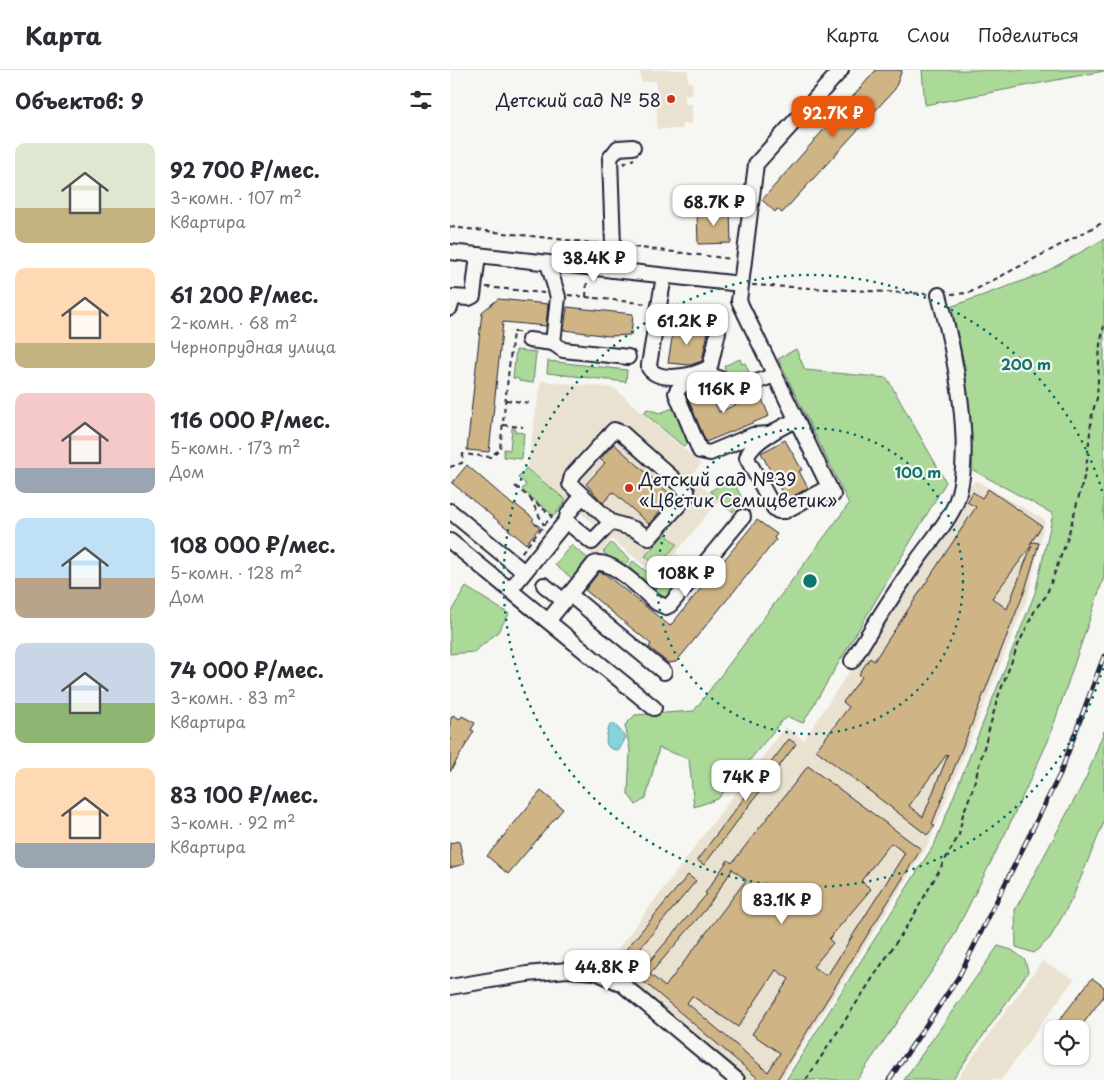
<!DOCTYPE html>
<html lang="ru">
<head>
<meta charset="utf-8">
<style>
  :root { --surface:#fff; --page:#f7f7f7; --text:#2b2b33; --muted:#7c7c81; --line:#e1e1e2; --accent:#ea580c }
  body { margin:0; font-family:"Playpen Sans",sans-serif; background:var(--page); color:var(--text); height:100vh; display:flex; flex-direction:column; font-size:19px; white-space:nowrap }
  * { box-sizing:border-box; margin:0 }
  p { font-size:16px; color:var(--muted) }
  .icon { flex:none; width:28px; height:28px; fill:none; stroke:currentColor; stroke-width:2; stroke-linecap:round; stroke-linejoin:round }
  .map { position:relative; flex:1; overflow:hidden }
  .panel { display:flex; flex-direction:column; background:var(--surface); width:450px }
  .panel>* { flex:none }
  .buttons { position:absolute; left:594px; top:950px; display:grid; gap:10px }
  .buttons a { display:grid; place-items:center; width:45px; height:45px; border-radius:10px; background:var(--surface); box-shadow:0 1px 4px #0004; font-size:25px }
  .price { position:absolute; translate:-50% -42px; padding:0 11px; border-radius:10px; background:#fff; color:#222; font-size:16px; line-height:32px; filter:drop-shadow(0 1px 2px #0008) }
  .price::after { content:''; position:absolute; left:50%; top:30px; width:15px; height:11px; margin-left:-8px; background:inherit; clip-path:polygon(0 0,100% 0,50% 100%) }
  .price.active { background:var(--accent); color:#fff }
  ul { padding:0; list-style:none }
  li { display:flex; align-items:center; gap:15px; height:125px; padding:0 15px }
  li span { display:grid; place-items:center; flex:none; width:140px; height:100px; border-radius:10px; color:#555 }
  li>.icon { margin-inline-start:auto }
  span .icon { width:60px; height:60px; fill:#fffc; stroke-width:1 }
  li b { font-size:21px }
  h2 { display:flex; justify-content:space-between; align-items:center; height:60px; padding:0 15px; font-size:21px }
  header { display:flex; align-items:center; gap:30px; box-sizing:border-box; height:70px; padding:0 25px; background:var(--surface); border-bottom:1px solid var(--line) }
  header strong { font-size:24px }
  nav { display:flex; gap:28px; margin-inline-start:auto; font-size:18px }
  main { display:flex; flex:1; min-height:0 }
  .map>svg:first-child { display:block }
  .built { fill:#eae2d1 }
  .green { fill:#abd998; stroke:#667e6a }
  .water { fill:#83d5d9; stroke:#5c8d9a }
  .building { fill:#cfb585; stroke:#22223b; fill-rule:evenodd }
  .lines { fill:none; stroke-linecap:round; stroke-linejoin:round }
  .minor-casing { stroke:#22223b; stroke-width:18 }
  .path { stroke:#22223b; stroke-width:2; stroke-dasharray:5 4; stroke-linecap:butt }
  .minor { stroke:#f6f6f2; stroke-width:14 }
  .rail-casing { stroke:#22223b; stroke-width:5 }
  .rail { stroke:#f6f6f2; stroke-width:3; stroke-dasharray:9; stroke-linecap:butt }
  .ring { fill:none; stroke:#0f766e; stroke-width:2.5; stroke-dasharray:2.5 5 }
  .poi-dot { fill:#c8321e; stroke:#f6f6f2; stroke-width:2 }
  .labels { text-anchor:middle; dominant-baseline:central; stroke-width:4.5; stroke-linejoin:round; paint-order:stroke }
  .poi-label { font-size:18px; fill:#22223b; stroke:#f6f6f2; text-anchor:end }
  .centre { fill:#0f766e; stroke:#f6f6f2; stroke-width:2.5 }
  .ring-label { font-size:15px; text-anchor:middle; font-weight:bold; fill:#0f766e; stroke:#f6f6f2; stroke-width:4.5; stroke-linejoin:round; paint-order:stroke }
</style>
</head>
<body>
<header>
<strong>Карта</strong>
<nav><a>Карта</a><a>Слои</a><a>Поделиться</a></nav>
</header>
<main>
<section class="panel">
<h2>Объектов: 9<svg class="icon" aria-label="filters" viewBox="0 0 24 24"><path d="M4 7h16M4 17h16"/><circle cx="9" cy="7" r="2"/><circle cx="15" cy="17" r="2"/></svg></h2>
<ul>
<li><span style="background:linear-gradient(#dfe7d0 65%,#c2b280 0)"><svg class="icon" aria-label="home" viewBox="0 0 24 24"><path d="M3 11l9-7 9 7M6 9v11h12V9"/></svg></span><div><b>92 700 ₽/мес.</b><p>3-комн. · 107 m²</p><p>Квартира</p></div></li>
<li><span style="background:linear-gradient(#ffd9b3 75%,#c2b280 0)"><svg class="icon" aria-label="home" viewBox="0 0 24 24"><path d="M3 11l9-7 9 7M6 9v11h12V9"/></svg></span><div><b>61 200 ₽/мес.</b><p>2-комн. · 68 m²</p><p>Чернопрудная улица</p></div></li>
<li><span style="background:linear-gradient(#f6c9c9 75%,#9aa5b1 0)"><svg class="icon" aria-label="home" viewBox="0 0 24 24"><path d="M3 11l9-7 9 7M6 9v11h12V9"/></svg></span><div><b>116 000 ₽/мес.</b><p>5-комн. · 173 m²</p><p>Дом</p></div></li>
<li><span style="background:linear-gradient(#bfe0f5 60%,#b9a48a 0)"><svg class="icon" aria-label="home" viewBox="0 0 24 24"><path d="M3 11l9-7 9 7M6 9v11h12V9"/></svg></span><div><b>108 000 ₽/мес.</b><p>5-комн. · 128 m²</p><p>Дом</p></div></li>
<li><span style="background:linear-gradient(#c9d6e8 60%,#8fb573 0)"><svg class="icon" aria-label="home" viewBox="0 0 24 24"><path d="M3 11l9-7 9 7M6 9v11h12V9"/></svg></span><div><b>74 000 ₽/мес.</b><p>3-комн. · 83 m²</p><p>Квартира</p></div></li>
<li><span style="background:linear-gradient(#ffd9b3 75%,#9aa5b1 0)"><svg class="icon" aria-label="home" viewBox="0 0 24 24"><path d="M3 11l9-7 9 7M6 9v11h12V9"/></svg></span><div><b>83 100 ₽/мес.</b><p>3-комн. · 92 m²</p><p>Квартира</p></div></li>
</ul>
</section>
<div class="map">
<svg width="654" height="1010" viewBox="0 0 654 1010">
  <rect width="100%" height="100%" fill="#f6f6f2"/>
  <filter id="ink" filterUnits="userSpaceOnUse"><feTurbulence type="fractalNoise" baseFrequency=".02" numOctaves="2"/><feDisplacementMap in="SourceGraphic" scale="10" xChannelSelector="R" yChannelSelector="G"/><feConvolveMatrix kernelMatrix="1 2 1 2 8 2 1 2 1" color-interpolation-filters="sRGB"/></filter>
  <g filter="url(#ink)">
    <g class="built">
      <path d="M190,0h48v12l4,1 1,12h-8v9h7v20h-10v5h-25l-1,-48 -15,1z"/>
      <path d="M91,311l73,7 87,76 -11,13 29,23 -62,76 -45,-37 -16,19 -15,-12 15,-20 -69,-59z"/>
      <path d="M525,410l70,40 -16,73 -100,250 -148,237h-33l-139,-119 176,-234 19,13z"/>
      <path d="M592,891l32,18 -73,101h-45z"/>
    </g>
    <g class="green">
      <path d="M472,0h182v1l-179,34z"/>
      <path d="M654,169v338l-56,164 -42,91 -59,117 -90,131h-71l149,-237 100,-250 18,-79 -80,-44 -8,-104 -15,-59 92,-33z"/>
      <path d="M346,279l9,21 82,8 59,104 -143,241 -15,-6 -7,5 -63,77 -24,8 -5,-48 -30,-11 -13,50 -10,7 -8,-11 2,-44 -5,-25 10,-10 59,-4 155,-207 -71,-145z"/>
      <path d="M66,280l20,2 -3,31 -14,-2v-2l-6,-1z"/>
      <path d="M290,289l2,5 3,-1 4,9 -20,7 -5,-13z"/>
      <path d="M98,291l79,9 -1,12 -79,-9z"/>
      <path d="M223,338l15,36 -5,2 -39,-33 3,-4 13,4z"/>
      <path d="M62,358h3v4l9,1 -2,26 -18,-2v-8l6,1z"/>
      <path d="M76,398l40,32 -12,16 -32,-26 4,-6 -8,-6z"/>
      <path d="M282,409l11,21 -10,12 -23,-21z"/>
      <path d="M215,464l12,10 -19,23 -13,-11z"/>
      <path d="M161,473l19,16 -7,9 -20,-16z"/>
      <path d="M121,475l19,15 -16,20 -19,-15z"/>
      <path d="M227,486l16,13 -28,34 -40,-33 8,-9 24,19z"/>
      <path d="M16,517l43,27 -12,19 -23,19 -24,2v-41z"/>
      <path d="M654,661v91l-32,77 -22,39 -16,15 -18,-6 -1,-37 71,-132z"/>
      <path d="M548,876l14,4 13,10 3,12 -76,108h-48z"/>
    </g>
    <path class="water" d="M160,654l5,1 11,12 -7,13c-18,0 -13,-14 -9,-26z"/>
    <g class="building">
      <path d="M426,0h26l-7,19 -113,124 -5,-4 -2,3 -13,-12z"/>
      <path d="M280,140l1,33 -33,1 -1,-33z"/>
      <path d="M48,229l50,5 -2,22 -43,-4 -14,130 -22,-2 15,-138z"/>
      <path d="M117,237l66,7 -2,21 -22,1 -45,-6z"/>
      <path d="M224,256l34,6 -6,29 -12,4 -22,-2z"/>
      <path d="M256,315l13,27 41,-18 9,22 -63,26 -20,-48z"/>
      <path d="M335,370l17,30 -3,1 9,17 -22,12 -25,-47z"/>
      <path d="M164,374l56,50 -10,11 3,3 -14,16 -36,-32 -10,11 -17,-19 19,-21 -5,-4z"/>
      <path d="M17,395l47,41 1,-2 19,15 -2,2 8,6 -14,17 -74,-61z"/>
      <path d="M538,419l54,37 -12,18 3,-2 6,1 -14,47 -93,234 3,2 -8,9 -111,-85 33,-43 -6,-5 19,-25 -3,-3 11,-16 4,3 102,-154 -9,-5 6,-10 9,6zM582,475l-25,64 -15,-11zM497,684l1,1 -25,62 -14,-11z"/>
      <path d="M307,450l20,14 -3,4 2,2 -100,122 -8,1 -19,-16 2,-3 -66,-54 14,-18 6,2 65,52z"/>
      <path d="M3,645l7,4 2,-3 13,7 -4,7 3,1 -24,41v-52z"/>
      <path d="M339,669l7,5 -92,121 -7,-5z"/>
      <path d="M358,696l113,83 -144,231h-17l-123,-104 70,-82 -2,-1 23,-33 4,3zM441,773l14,10 -78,123 -14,-9 20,-24 -4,-4 42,-50 -10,-8zM281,798l15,12 -81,107 -15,-13 56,-65 26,-39zM326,900l13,9 -37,55 28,19 -12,19 -81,-69 5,-7 46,31z"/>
      <path d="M91,721l22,18 -55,65 -21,-18z"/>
      <path d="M9,771l5,23 -14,4v-25z"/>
      <path d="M238,805l8,6 -70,84 -8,-6z"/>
      <path d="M642,908l12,9v9l-25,33h-13l-8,-7z"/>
    </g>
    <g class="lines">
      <defs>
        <g id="minor">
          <path d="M0,182l291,32"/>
          <path d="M98,193l10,34 -5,46 10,7 65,7"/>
          <path d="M162,200l1,-25 -3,-87 8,-10 15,-1"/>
          <path d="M0,238l3,-11 16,1 4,-2 5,-41"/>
          <path d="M208,244l58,11 2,7 -8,35c-14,8 -50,17 -61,1v-3l15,-89"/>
          <path d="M79,270l24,3"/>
          <path d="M346,350c-14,7 -45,21 -49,38l2,4 25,46 4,3h7l44,-24"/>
          <path d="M164,360l8,3 65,58 -1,6 -37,41 -15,-9 -23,-7 -41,-38 2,-8z"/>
          <path d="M320,364l-17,1 -43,18 -10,-2 -24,-58c5,-13 34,-22 46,-13 4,4 4,9 10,12l42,-17"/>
          <path d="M383,425l-94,-194 17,-137 85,-94"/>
          <path d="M0,441l74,61"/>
          <path d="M116,451l26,21 19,-20"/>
          <path d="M0,471l204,167"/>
          <path d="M94,515l20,16"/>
          <path d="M60,520l56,-69 2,-7 14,-18"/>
          <path d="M119,524l95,78"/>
          <path d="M98,551l46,-57c17,-7 49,28 63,39l9,4 4,-2 73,-88"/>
          <path d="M402,591c20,-33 40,-65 62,-96 12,-18 33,-41 41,-60 21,-51 -1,-157 -16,-210"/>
          <path d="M0,917l77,-13 40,-4 29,2 26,12 115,96"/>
        </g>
      </defs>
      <use href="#minor" class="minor-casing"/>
      <g class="path">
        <path d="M173,94l11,-5"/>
        <path d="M0,157l152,17"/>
        <path d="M175,176l107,13"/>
        <path d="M140,185l1,-13"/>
        <path d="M302,215l175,9"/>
        <path d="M36,217l58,6"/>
        <path d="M501,224l18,-1 135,-71"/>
        <path d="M118,225l80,9"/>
        <path d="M136,227l1,-17"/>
        <path d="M253,239l27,3"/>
        <path d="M56,330l24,3"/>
        <path d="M53,355l20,2"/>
        <path d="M0,397l12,-4 1,-9 27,3 10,-8 13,-117h8"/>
        <path d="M65,416l37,30 -31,37"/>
        <path d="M80,428l14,27"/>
        <path d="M356,1010l108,-165 45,-80 4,-21 9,-23 26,-94 20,-52 18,-37 10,-12 21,-56 19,-70 6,-56 5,-16 3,-54 4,-18"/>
      </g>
      <use href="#minor" class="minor"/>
      <defs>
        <path id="rail" d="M439,1010l69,-102 102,-204 44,-118"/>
      </defs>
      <use href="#rail" class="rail-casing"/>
      <use href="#rail" class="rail"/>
    </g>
  </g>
  <g class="ring">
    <circle cx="360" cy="511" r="153"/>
    <path d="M653 598A306 306 0 1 1 653 424"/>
  </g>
  <g class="poi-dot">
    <circle cx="221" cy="29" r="5"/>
    <circle cx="179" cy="418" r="5"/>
  </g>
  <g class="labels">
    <g class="poi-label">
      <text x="211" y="29">Детский сад № 58</text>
      <text x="189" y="408" text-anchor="start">Детский сад №39<tspan x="189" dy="21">«Цветик Семицветик»</tspan></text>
    </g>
  </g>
  <circle cx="360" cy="511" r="8" class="centre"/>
  <g class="ring-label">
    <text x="576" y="300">200 m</text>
    <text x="468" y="408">100 m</text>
  </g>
</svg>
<div class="buttons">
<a><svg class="icon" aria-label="locate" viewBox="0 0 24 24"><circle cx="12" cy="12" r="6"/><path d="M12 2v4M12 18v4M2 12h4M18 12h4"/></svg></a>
</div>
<b class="price active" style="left:383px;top:68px">92.7K ₽</b>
<b class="price" style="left:264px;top:157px">68.7K ₽</b>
<b class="price" style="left:144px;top:213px">38.4K ₽</b>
<b class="price" style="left:237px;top:276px">61.2K ₽</b>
<b class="price" style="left:274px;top:344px">116K ₽</b>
<b class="price" style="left:236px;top:528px">108K ₽</b>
<b class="price" style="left:296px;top:732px">74K ₽</b>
<b class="price" style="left:332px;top:855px">83.1K ₽</b>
<b class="price" style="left:157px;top:922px">44.8K ₽</b>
</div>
</main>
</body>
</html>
